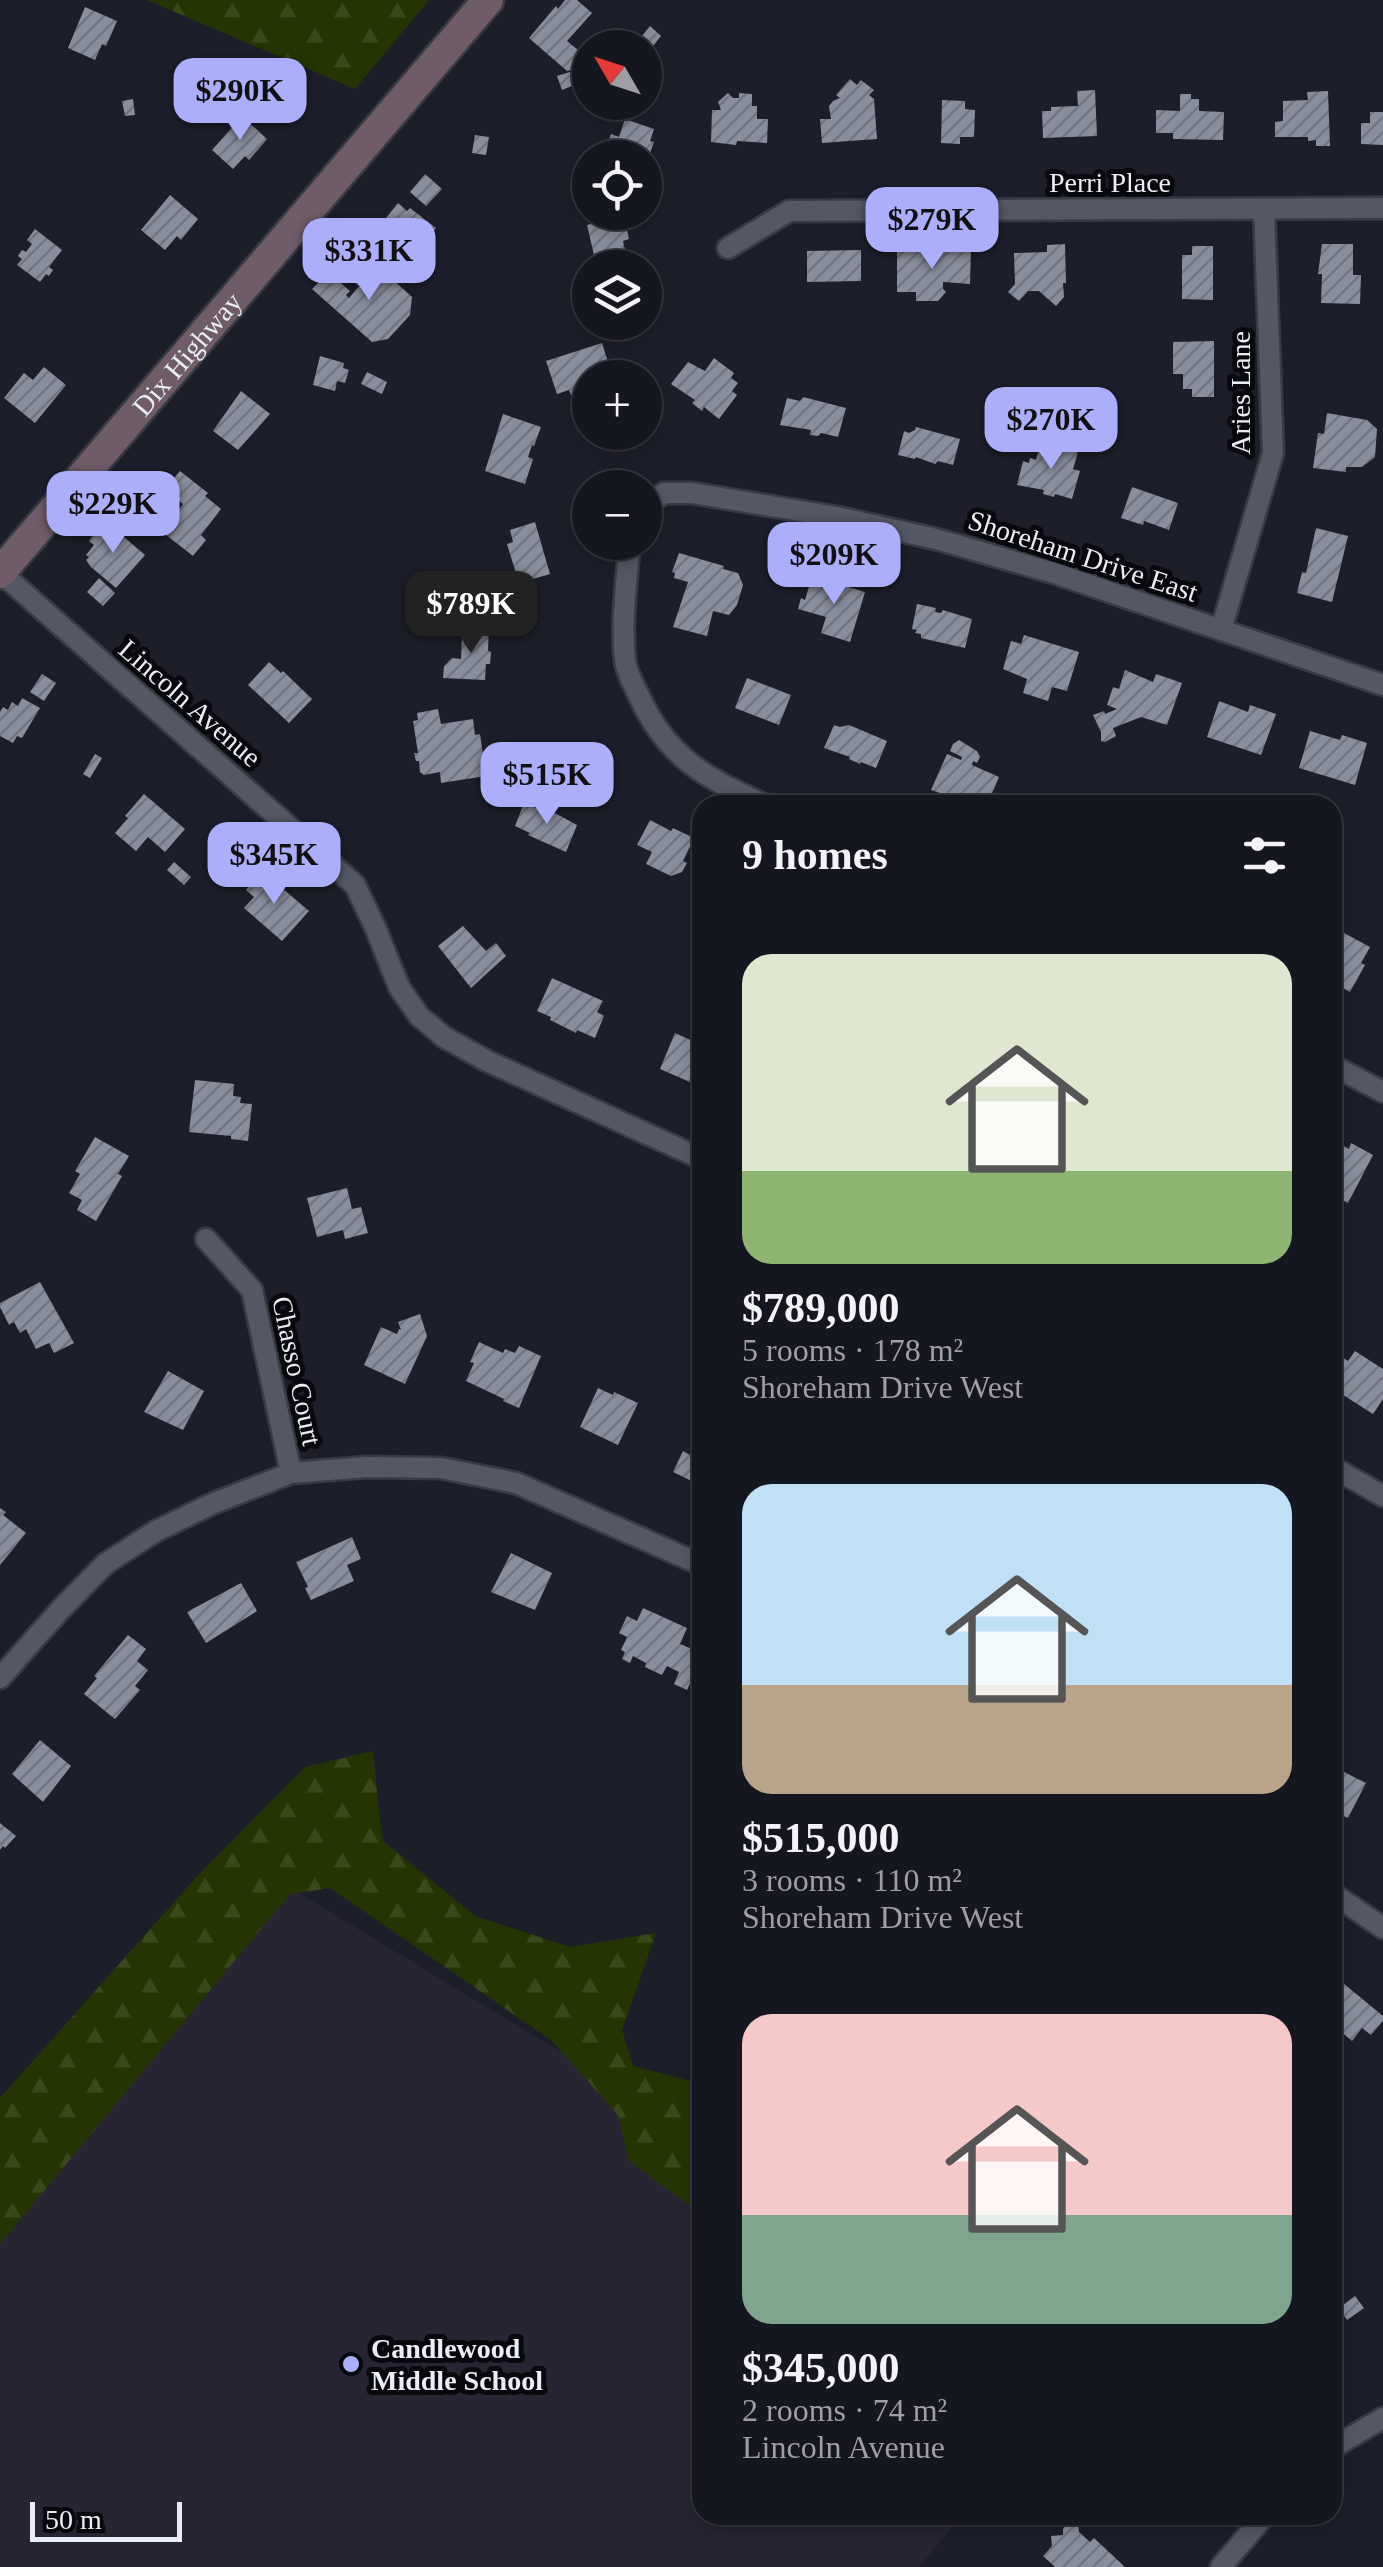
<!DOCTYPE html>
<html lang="en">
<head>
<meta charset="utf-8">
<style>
  :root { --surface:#151720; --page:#22242d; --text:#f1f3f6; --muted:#9d9fa5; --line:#34363e; --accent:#abaffb }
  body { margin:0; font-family:"Times New Roman",serif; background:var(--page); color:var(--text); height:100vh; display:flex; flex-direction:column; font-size:38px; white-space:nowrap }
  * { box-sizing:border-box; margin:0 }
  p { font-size:32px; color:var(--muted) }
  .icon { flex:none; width:55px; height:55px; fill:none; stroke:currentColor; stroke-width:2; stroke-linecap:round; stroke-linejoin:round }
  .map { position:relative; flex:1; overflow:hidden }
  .side { position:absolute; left:692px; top:795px; width:650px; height:1730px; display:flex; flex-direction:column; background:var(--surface); border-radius:30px; box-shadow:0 5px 15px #0003,0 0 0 2px var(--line) }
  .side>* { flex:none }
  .needle { width:65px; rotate:309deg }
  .buttons { position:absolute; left:572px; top:30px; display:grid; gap:20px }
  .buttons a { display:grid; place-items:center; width:90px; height:90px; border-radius:50%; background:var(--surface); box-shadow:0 5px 15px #0003,0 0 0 2px var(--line); font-size:50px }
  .scale { position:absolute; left:30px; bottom:25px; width:152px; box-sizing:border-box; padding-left:10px; border:5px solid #eaedf4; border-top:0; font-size:28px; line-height:35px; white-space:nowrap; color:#eaedf4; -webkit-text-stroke:8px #08090e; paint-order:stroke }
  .price { position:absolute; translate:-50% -85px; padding:0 22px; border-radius:20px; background:var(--accent); color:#111; font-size:32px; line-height:65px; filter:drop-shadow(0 2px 5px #0008) }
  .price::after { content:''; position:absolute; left:50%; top:60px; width:30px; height:22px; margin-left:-15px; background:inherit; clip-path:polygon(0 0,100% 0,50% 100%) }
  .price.current { background:#222; color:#fff }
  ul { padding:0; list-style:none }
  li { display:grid; align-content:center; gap:20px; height:530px; padding:0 50px }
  li span { display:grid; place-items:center; height:310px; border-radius:30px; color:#555 }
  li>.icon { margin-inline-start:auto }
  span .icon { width:180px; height:180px; fill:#fffc; stroke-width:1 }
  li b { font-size:42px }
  h2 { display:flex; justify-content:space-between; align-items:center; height:120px; padding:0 50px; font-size:42px }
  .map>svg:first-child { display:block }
  .education { fill:#272434 }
  .forest { fill:url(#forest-firs) }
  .building { fill:url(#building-hatch) }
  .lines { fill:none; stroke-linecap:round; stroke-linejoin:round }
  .street-casing { stroke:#383b44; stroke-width:25 }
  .secondary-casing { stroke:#383b44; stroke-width:35 }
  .street { stroke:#535864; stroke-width:20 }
  .secondary { stroke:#705c68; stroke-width:30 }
  .poi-dot { fill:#abaffb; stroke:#08090e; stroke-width:4 }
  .labels { text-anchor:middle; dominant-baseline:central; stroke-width:10; stroke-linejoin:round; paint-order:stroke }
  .street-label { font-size:28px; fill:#eaedf4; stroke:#08090e }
  .poi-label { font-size:28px; font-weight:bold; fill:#eaedf4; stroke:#08090e; text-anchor:start }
</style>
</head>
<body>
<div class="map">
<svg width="1383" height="2567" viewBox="0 0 1383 2567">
  <defs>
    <pattern id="forest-firs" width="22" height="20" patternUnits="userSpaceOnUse" patternTransform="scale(2.5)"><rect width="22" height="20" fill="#243501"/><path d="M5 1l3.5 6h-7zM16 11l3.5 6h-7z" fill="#39491a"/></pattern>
    <pattern id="building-hatch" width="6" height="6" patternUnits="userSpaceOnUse" patternTransform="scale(2.5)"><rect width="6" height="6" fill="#898e9c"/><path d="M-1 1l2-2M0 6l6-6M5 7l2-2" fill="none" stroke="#72757f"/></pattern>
  </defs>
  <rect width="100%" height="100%" fill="#1c1f2a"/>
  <path class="education" d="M276,1879l426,259v377h260l-43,52h-919v-355z"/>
  <g class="forest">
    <path d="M147,0h282l-74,89z"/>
    <path d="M373,1751l9,89 93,76 95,31 86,-14 -34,97 11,36 69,18v131l-73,-54 -11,-46 -67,-75 -221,-152 -40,6 -290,350v-146l201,-226 104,-105z"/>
  </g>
  <g class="building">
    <path d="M565,0h12l15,13 -25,28 15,12v4l-11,13 -4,1 -38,-33 27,-32 2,3z"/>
    <path d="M85,7l32,14 -11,25 -4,-2 -7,16 -27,-12z"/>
    <path d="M650,26l11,10 -8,10 -11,-10z"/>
    <path d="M570,72l4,13 -12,5 -5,-14z"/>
    <path d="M850,79l7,6 4,-5 13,10 -5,5 5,4 3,40 -55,4 -2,-24h11l-2,-13 4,-5 7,-3 -4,-3z"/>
    <path d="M1095,90l2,46 -54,2 -1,-27h9v-4l27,-1 -1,-15z"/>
    <path d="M1328,91l2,55h-14v-6l-8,1v-4h-33v-15l8,-1v-20l25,-1 -1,-8z"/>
    <path d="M728,93l5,5h6v-5l13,1v12h5v13h11l-1,24 -30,-2 -1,4 -25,-3 1,-32h9l-3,-8z"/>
    <path d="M1180,94h11v5h8v12l25,1 -1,28 -50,-1v-6h-17v-23l24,1z"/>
    <path d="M133,99l2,16 -10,1 -3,-15z"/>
    <path d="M942,100l23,1v8l10,1 -1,27h-14v7l-19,-1z"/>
    <path d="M1370,112h13v33l-22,-1v-21h9z"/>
    <path d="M242,116l25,23 -18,21 -4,-4 -12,13 -21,-19z"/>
    <path d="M625,119l29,10 -4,12 4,1 -4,11 -4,-1 -2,6h-33l2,-5 -7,-2 5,-17 8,3z"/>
    <path d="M475,135l14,2 -3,18 -14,-2z"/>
    <path d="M425,174l17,15 -16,17 -16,-14z"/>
    <path d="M170,195l28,24 -17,21 -4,-4 -12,14 -24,-20z"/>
    <path d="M398,203l9,8 3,-3 26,20 -17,21 -3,-3 -3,3 -31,-26z"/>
    <path d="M620,217l2,8 4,1 3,13 -6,2 6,27h-32l-10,-43z"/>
    <path d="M35,229l27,21 -13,17 4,3 -4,6 -3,-2 -6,8 -23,-17 5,-6 -4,-3 4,-6 4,2 6,-8 -5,-4z"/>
    <path d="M1065,244l1,39h-3l1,14 -8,9 -17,-15h-11l-9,10 -11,-9 7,-8 -1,-31 33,-1v-7z"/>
    <path d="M1322,244h31v31h8l-1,29 -39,-1 1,-29h-4z"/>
    <path d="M1192,246h21v54l-31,-1v-44h10z"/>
    <path d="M861,250v31l-54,1v-31z"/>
    <path d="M897,250h74l-1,34 -27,-2v7l3,3 -8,9h-22v-9h-19z"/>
    <path d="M378,266l34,31 -2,18 -22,24 -16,3 -60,-53 14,-15 6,5 2,-2 16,14 -4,4 3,3 10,-12 -5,-4 11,-11 5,4z"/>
    <path d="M1214,341v56h-22v-8h-9v-15h-10v-32z"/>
    <path d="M602,343l11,35h-23v14l-18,6 -3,-8 -12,4 -11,-33z"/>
    <path d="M320,356l24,7 -1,5 6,2 -4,13 -8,-2 -2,10 -22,-6z"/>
    <path d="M714,358l20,15 -3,5 7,5 -6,8 5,4 -18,24 -15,-12 -2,4 -10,-8 3,-3 -24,-16 17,-22 17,9z"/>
    <path d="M44,367l22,18 -31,38 -31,-25 20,-25 9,7z"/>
    <path d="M367,372l20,10 -5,12 -21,-10z"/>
    <path d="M241,391l29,23 -32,36 -25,-19z"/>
    <path d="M803,397l43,11 -8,29 -17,-4 -3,3 -8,-1 1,-5 -31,-5 7,-27 13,3z"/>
    <path d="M1327,413l40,7 10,9 -2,28 -13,10h-16v5l-33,-4 5,-35 6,1z"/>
    <path d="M503,414l38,13 -7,19 -2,-1 -4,12 5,2 -8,25 -40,-13z"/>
    <path d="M916,427l44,12 -7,26 -15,-4 -3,3 -19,-7 -1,2 -17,-4 6,-24 5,2 6,-3z"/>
    <path d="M1041,442l37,10 -5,17 7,2 -8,28 -17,-5 -1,3 -11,-3 1,-4 -27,-5 6,-24 6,2 1,-5 6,2z"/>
    <path d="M180,471l28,22 -3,3 16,13 -20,26 5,5 -13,16 -32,-25 12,-16 -5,-4 4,-4 6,4 5,-7 -18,-15z"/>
    <path d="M1132,487l46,16 -9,27 -25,-9 -1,4 -22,-7z"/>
    <path d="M535,522l15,52 -31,9 -12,-39 6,-2 -3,-12z"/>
    <path d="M110,525l35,30 -29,33 -25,-21 -5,-7 3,-3 -3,-2 8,-10 -5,-4 6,-8 4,3z"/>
    <path d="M1316,528l32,8 -16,66 -35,-9 5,-21 4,1z"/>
    <path d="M679,553l45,13 -1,3 15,4 5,12 -6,20 -8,10 -16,-4 -6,25 -34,-9 15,-45 -14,-4 1,-5 -3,-1z"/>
    <path d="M812,576l53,16 -15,50 -29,-9 5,-16 -28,-8 3,-11 4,2z"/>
    <path d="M99,578l16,15 -12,13 -16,-14z"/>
    <path d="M917,604l19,4 -1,4 6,1 2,-3 29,9 -7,29 -44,-10v-4l-6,-1 2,-3 -5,-1z"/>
    <path d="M468,624l21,1 -1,26 3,1 -1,12h-4l-1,16 -42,-2 1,-12 8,-8 9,1 1,-24 6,1z"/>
    <path d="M1024,635l55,17 -12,39 -15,-4 -4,14 -25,-8 4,-14 -24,-10 8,-28 10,3z"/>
    <path d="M269,662l12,11 2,-2 29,28 -23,24 -41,-38z"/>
    <path d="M1125,670l28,12 3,-8 26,9 -15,42 -26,-8 -28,11 3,8 -11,6 -4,-1v-9l-8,-17 11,-4 1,3 12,-5 -10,-4 6,-18 6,2z"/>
    <path d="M42,674l14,9 -12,18 -14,-9z"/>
    <path d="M747,678l44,17 -12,30 -44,-17z"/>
    <path d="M22,698l18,10 -18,30 -5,-2 -4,7 -13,-7v-24l3,-5 5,3 4,-8 6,4z"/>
    <path d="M1219,701l29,11 2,-7 26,9 -15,41 -54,-18z"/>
    <path d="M438,709l3,15 32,-5 2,16 5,-1 6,42 -45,7 -1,-11 -16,3 -4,-3 -1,-11h-3l-2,-8h4l-5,-32 5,-1 -1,-7z"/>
    <path d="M834,725l6,2 9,-2 38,16 -11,27 -15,-6 -1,2 -11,-5 1,-2 -26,-9z"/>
    <path d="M1310,731l30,9 2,-5 25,8 -12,42 -56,-17z"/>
    <path d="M959,740l18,11 3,6 -3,6 -4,-2 -1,4 27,12 -12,28h-28l2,-5 -30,-10 16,-36 14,6 1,-3 -12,-6 3,-7z"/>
    <path d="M95,754l7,4 -12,20 -7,-4z"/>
    <path d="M144,794l41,35 -20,23 -17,-15 -12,14 -21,-18 13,-15 -3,-2z"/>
    <path d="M524,803l26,11 1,-3 26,14 -11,27 -38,-17 2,-2 -15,-7z"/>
    <path d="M650,820l21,11 2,-3 21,10 -11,23 4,2 -5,9 -11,4 -25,-12 6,-12 -15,-7z"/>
    <path d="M174,862l17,15 -7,8 -17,-15z"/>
    <path d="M262,871l47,40 -27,30 -38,-33 10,-11 -8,-7z"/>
    <path d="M463,926l23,25 10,-8 10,13 -35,32 -33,-42z"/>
    <path d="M1344,933l26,14 -9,16 4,2 -15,27 -14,-8 -1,3 -3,-2v-37l3,2z"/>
    <path d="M552,978l51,23 -6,11 7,4 -9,22 -18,-8 -1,3 -26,-13 1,-3 -14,-6z"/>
    <path d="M675,1033l20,9 -2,4 9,4v28l-3,8 -39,-17z"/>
    <path d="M195,1080l39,4 -1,12 8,1 -1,6 12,1 -4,37 -17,-2v-3l-42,-4z"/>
    <path d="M1332,1135l6,3 -2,4 13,7 2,-6 22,12 -25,48 -15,-8 5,-11 -6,-3z"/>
    <path d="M95,1137l34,19 -11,18 4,2 -26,45 -19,-11 5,-10 -13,-7 11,-19 -5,-3z"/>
    <path d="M347,1188l5,21 9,-2 7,26 -23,6 -2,-9 -26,7 -10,-39z"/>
    <path d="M40,1282l34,61 -20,10 -5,-10 -13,6 -10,-20 -6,4 -6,-11 -5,3 -9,-18v-4z"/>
    <path d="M420,1314l7,22 -22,48 -41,-19 17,-38 16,7 2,-5 2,1 -3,-8z"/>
    <path d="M479,1342l24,11 2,-4 10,4 4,-7 22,10 -22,52 -16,-7 1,-2 -38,-18 8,-18 -4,-1z"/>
    <path d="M1355,1351l28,18v30l-10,15 -41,-26v-16l10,-15 6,4z"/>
    <path d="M168,1371l36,20 -21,39 -39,-18z"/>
    <path d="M598,1388l15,7 1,-3 24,11 -20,42 -38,-18z"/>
    <path d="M698,1442l4,3v41l-29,-14 10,-21 9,5z"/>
    <path d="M0,1508l6,4 -3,3 23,18 -26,32z"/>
    <path d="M352,1537l9,22 -14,6 7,16 -43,19 -6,-12 3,-1 -12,-25z"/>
    <path d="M511,1553l41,20 -17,37 -44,-18z"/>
    <path d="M241,1583l16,28 -51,32 -19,-31z"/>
    <path d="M643,1608l44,20 -7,16 22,9v5l-15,32 -13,-6 5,-12 -12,-6 -5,9 -17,-8 1,-4 -13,-7 -3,7 -8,-4 3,-7 -4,-2 6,-13 -8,-4 8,-17 10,5z"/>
    <path d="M128,1635l18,14 -9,12 11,9 -13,16 5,4 -25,29 -31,-25 13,-16 -3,-2z"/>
    <path d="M40,1740l31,26 -28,36 -31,-28z"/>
    <path d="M1332,1753l12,6 -6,10 28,14 -18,35 -16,-7z"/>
    <path d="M0,1823l16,13 -11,12 -2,-2 -3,4z"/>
    <path d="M1332,1974l51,42v5l-12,14 -9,-7 -10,13 -14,-12 -3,5 -3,-2z"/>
    <path d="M1355,2296l9,12 -17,12 -8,-12z"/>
    <path d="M1066,2525h12l1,7 11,10 4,-4 31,29h-70l-12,-11 9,-10 -1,-10 12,-1v-6z"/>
  </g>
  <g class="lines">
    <defs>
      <g id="street">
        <path d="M728,248l61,-37 594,-3"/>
        <path d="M645,507l19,-14h28l145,24 99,22 118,34 329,112"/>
        <path d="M632,542l-3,9c-3,36 -8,73 -4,109 1,12 9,25 14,36 29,63 66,81 126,109"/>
        <path d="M0,572l355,313 20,42 24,60 20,29 25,21 43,24 215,98"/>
        <path d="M1221,630l52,-177 -9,-244"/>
        <path d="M1332,1065l51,27"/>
        <path d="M206,1239l46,51 39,183"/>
        <path d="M1332,1467l51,29"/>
        <path d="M0,1678l61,-69 44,-45 51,-33 58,-28 77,-30 76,-6 74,1 75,15 186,82"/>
        <path d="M1332,1893l51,35"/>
        <path d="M1332,2448l51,-30"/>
        <path d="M1221,2567l44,-52"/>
      </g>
      <g id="secondary">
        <path id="s1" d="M0,573l488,-573"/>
      </g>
    </defs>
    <use href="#street" class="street-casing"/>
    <use href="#secondary" class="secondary-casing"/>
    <use href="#street" class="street"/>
    <use href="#secondary" class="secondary"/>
  </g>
  <circle class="poi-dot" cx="351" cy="2364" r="10"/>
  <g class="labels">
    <g class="street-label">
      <text x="1110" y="182">Perri Place</text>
      <text stroke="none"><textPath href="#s1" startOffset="288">Dix Highway</textPath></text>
      <text transform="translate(1240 393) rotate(-90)">Aries Lane</text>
      <text transform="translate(1083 556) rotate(18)">Shoreham Drive East</text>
      <text transform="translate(190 703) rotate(41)">Lincoln Avenue</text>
      <text transform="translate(297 1371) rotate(78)">Chasso Court</text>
    </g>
    <g class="poi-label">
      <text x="371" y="2348">Candlewood<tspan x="371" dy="32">Middle School</tspan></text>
    </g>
  </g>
</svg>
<div class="buttons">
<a><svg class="needle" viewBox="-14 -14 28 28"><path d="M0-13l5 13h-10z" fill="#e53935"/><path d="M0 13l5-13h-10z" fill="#9d9fa5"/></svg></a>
<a><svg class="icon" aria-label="locate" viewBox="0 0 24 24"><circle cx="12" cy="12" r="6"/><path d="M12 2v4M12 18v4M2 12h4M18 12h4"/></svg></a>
<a><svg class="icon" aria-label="layers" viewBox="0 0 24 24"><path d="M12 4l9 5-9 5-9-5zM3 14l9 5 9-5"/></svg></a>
<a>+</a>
<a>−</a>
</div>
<div class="scale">50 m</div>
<b class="price" style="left:240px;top:143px">$290K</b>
<b class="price" style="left:932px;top:272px">$279K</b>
<b class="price" style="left:369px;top:303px">$331K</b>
<b class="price" style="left:1051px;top:472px">$270K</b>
<b class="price" style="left:113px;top:556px">$229K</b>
<b class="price" style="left:834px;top:607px">$209K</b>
<b class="price current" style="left:471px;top:656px">$789K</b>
<b class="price" style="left:547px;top:827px">$515K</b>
<b class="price" style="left:274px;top:907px">$345K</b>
<section class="side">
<h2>9 homes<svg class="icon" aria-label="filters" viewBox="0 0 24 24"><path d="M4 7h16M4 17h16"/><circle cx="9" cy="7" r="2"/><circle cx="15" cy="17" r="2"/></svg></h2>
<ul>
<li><span style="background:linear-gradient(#dfe7d0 70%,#8fb573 0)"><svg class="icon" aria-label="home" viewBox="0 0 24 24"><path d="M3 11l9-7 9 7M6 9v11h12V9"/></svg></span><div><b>$789,000</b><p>5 rooms · 178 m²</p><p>Shoreham Drive West</p></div></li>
<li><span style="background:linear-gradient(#bfe0f5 65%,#b9a48a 0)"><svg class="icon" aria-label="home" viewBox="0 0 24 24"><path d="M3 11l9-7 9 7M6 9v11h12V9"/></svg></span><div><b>$515,000</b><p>3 rooms · 110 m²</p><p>Shoreham Drive West</p></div></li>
<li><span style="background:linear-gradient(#f6c9c9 65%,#7fa58c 0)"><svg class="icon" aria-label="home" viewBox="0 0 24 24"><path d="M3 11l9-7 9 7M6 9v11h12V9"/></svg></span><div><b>$345,000</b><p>2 rooms · 74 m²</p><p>Lincoln Avenue</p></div></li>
</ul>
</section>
</div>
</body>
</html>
